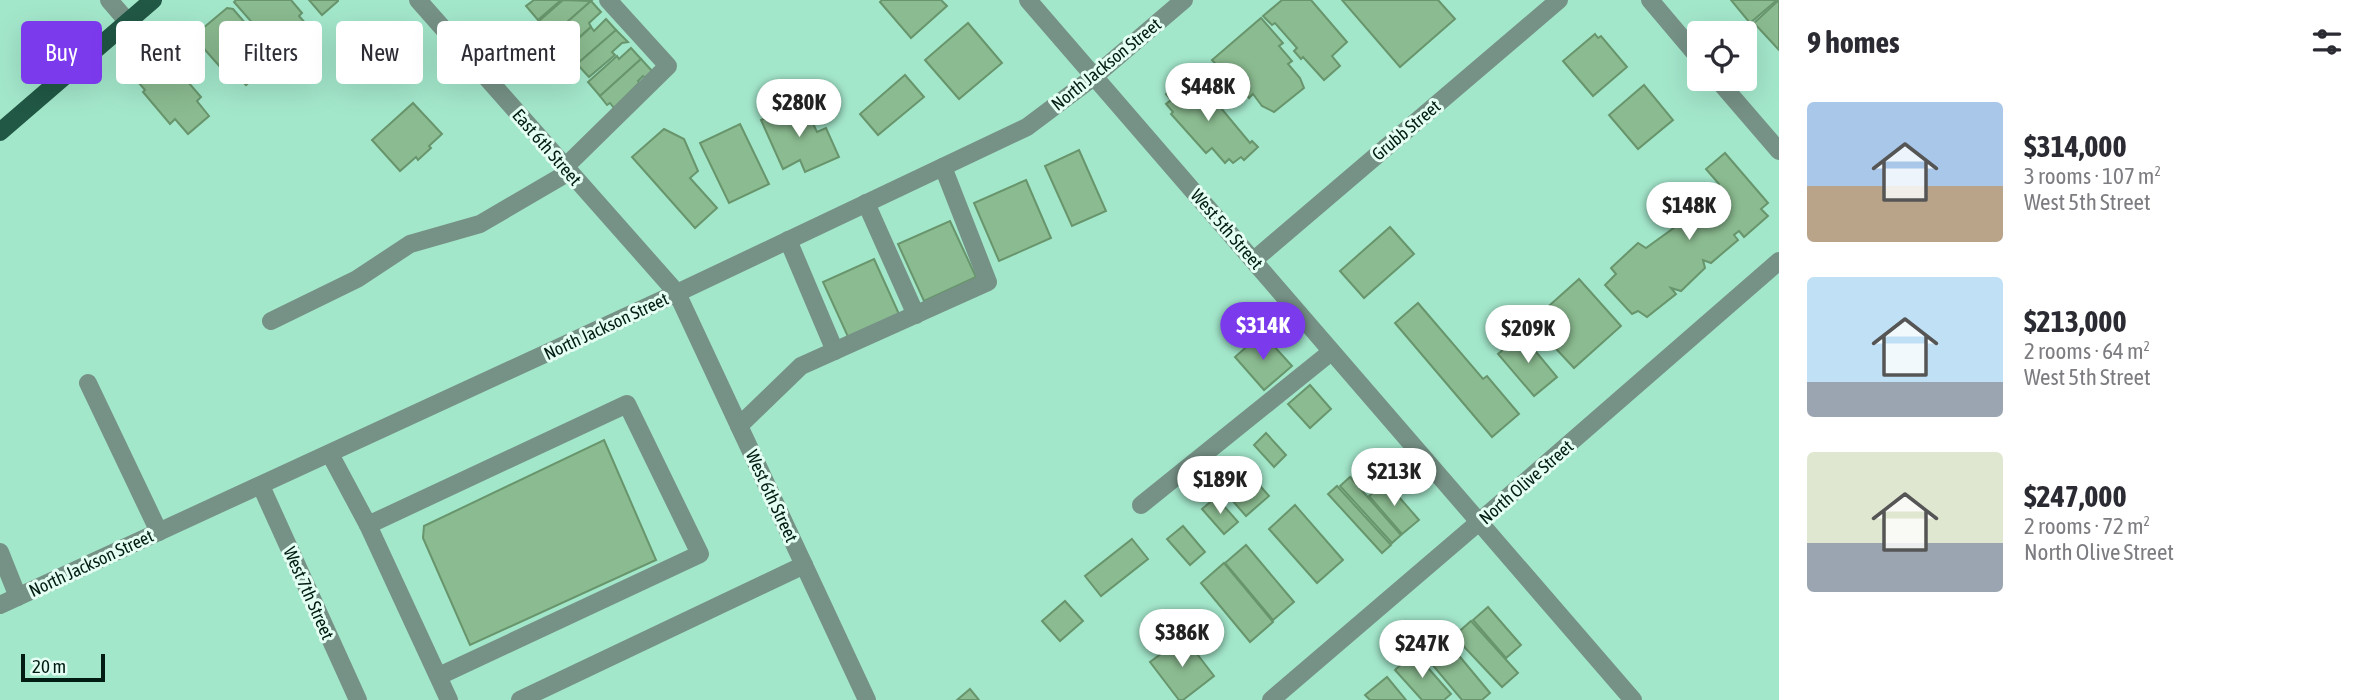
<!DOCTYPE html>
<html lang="en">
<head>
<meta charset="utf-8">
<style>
  :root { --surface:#fff; --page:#f2f2f3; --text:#2b2b33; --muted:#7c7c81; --accent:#7c3aed }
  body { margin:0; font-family:"Asap Condensed",sans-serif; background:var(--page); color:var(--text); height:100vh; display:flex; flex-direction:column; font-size:26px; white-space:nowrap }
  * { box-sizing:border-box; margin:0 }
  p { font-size:23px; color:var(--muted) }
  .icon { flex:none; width:38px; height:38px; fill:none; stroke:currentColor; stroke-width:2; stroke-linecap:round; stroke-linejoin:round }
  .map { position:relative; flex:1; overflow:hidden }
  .side { display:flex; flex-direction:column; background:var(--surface); width:595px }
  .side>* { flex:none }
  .hud { position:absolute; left:21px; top:21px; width:665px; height:63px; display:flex; gap:14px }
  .controls { position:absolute; left:1687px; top:21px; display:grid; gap:14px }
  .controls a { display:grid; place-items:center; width:70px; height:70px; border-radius:7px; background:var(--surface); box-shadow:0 7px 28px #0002; font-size:35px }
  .scale { position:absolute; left:21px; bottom:18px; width:84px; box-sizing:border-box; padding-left:7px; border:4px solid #011d13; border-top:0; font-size:19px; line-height:24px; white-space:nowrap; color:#011d13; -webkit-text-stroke:5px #e4fef3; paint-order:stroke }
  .price { position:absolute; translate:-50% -60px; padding:0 16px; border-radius:24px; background:#fff; color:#222; font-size:23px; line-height:46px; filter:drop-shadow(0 2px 4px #0008) }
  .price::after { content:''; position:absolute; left:50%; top:42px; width:21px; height:16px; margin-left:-10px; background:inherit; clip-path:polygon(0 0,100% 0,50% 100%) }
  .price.on { background:var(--accent); color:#fff }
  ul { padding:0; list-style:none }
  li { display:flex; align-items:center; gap:21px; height:175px; padding:0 28px }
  li span { display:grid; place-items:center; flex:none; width:196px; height:140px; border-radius:7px; color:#555 }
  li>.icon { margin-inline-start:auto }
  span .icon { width:84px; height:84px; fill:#fffc; stroke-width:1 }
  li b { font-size:30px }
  h2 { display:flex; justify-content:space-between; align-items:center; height:84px; padding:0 28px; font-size:30px }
  .pill { padding:0 24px; border-radius:7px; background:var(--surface); box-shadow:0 7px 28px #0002; font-size:24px; line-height:63px }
  .pill.on { background:var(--accent); color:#fff }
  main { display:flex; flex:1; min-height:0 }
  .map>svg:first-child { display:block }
  .building { fill:#8bbb90; stroke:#68956c; stroke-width:2 }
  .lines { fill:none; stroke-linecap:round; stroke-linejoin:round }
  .minor { stroke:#769186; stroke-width:18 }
  .major { stroke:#215845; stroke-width:18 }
  .labels { text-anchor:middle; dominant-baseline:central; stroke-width:6; stroke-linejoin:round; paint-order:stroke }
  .street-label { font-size:18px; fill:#011d13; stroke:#e4fef3 }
</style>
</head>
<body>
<main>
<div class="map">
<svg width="1779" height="700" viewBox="0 0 1779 700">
  <rect width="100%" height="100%" fill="#a3e7cb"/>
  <g class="building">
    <path d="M236,0h55l11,13 -3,3 16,18 -9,9 -5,-6 -15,12 -5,-1 -4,3 -43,-49z"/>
    <path d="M309,0h29v1l-16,14z"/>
    <path d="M534,0h27l-23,20 -12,-14z"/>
    <path d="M563,0l28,1 -42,37 -5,-7 2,-2 -7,-8z"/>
    <path d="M882,0h59l6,6 -36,32 -31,-36z"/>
    <path d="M1282,0h29l36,42 -15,14 8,10 -16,14 -21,-23 -2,2 -7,-8 3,-3 -22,-25 -3,2 -9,-9z"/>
    <path d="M1342,0h96l17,19 -55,48z"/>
    <path d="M1731,0h46l-27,23z"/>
    <path d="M1779,0v50l-25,-27z"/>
    <path d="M591,1l10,11 -12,11 2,4 -27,23 -11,-13 -2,3 -2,-2z"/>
    <path d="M227,8l6,1 20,23 -3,3 23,27 -27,23 -12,-13 -5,5 -30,-34 3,-3 -6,-6z"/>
    <path d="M1261,18l22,25 -4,3 13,15 -4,3 12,14 4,10 -30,24 -12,-6 -9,-12 -4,4 -12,-15 -3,2 -22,-25z"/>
    <path d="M606,19l10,11 -39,34 -12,-13 26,-24 3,4z"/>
    <path d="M968,23l34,40 -43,36 -34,-39z"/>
    <path d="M616,30l12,12 -6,1 -10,9 3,3 -26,22 -12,-13z"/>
    <path d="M1595,34l3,4 3,-2 26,31 -34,29 -30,-35z"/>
    <path d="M631,48l10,11 -41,37 -12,-14 29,-26 2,3z"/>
    <path d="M168,59l33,38 -4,4 12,15 -21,18 -13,-15 -5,5 -27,-32 2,-2 -6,-7z"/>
    <path d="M641,59l12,13 -7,6 -3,-2 -5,5 1,2 -25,25 -4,-5 -3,2 -7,-9z"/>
    <path d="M905,75l19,22 -46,38 -18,-21z"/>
    <path d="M1192,78l7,7 2,-1 49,59 2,-2 6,6 -14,13 -3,-3 -8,6 -4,-4 -4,4 -13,-15 -6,5 -35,-39 2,-2 -7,-8 5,-4 -5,-6 8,-7 6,2z"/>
    <path d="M1644,85l29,35 -35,29 -29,-34z"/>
    <path d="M802,101l15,31 9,-4 13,29 -34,15 -5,-12 -17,9 -22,-49z"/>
    <path d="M413,103l29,31 -13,12 2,2 -13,12 -2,-3 -16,14 -28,-31z"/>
    <path d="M740,124l29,60 -40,19 -29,-60z"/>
    <path d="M664,129l20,10 14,32 -8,7 27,30 -22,20 -63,-71z"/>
    <path d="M1079,150l27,61 -34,15 -27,-60z"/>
    <path d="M1725,153l43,50 -7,6 7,7 -24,21 -5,-6 -5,4 4,5 -27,23 -8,-3 2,8 -24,23 -10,-3 5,6 -29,23 -9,-6 -6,3 -27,-29 11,-11 -5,-6 27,-25 8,5 29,-21 9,-13 35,-30 -13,-15z"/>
    <path d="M1026,180l25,58 -52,23 -25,-58z"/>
    <path d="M950,221l26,56 -52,24 -26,-57z"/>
    <path d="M1390,227l24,27 -50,44 -24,-27z"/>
    <path d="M874,259l25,55 -50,25 -26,-57z"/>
    <path d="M1579,279l42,47 -47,42 -43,-46z"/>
    <path d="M1418,303l65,76 4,-3 32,38 -27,23 -97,-114z"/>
    <path d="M1262,333l30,33 -28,24 -29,-33z"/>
    <path d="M1522,335l35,42 -23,19 -36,-42z"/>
    <path d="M1310,385l21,24 -21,19 -22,-24z"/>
    <path d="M1266,433l20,22 -12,12 -20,-22z"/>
    <path d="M604,440l52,120 -186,85 -47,-107 1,-12z"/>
    <path d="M1247,471l22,25 -23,20 -22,-25z"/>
    <path d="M1350,477l51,58 -9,8 -52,-57z"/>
    <path d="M1386,482l33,38 -17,14 -33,-38z"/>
    <path d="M1337,486l54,59 -9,8 -54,-59z"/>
    <path d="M1216,497l22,25 -14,12 -22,-25z"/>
    <path d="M1295,505l48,55 -26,23 -48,-54z"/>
    <path d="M1183,526l22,26 -15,13 -23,-26z"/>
    <path d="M1132,539l16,20 -47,37 -16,-20z"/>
    <path d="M1246,545l48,57 -21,18 -48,-57z"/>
    <path d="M1224,563l49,59 -23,20 -49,-59z"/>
    <path d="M1065,601l18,20 -23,20 -18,-20z"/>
    <path d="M1488,607l33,38 -15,13 -33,-38z"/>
    <path d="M1471,621l47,52 -16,14 -48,-51z"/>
    <path d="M1184,637l30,39 -31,24h-4l-29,-38z"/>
    <path d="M1446,640l44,53 -8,7h-20l-36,-43z"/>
    <path d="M1414,652l37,42 -7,6h-22l-27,-30z"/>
    <path d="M1387,677l19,23h-36l-5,-5z"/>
    <path d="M970,689l9,11h-22z"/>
  </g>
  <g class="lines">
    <g class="minor">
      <path d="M109,0l19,22"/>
      <path d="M418,0l259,293 190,407"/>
      <path d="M1028,0l605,700"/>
      <path d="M1650,0l49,58"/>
      <path d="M1717,79l62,72"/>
      <path d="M565,167l103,-101 -60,-66"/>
      <path d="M866,203l50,112"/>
      <path d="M788,240l47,111"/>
      <path d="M1254,260l305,-260"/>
      <path d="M271,321l86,-42 53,-35 70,-20 89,-52"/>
      <path d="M88,383l71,149"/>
      <path d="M739,426l62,-60 187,-84 -45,-115"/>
      <path d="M330,454l38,71"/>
      <path d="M261,486l97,214"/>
      <path d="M1141,505l190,-153"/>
      <path d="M0,552l18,45"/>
      <path d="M0,605l677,-312 350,-166 68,-51 89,-76"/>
      <path d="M439,676l261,-122 -73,-150 -259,121 81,175"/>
      <path d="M520,700l284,-135"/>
      <path d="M1271,700l208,-178 300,-261"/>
    </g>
    <path class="major" d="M0,132l153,-132"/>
  </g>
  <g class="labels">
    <g class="street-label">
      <text transform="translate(1106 64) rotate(-39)">North Jackson Street</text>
      <text transform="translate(1406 130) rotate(-40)">Grubb Street</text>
      <text transform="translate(547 147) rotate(49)">East 6th Street</text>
      <text transform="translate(1227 229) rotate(49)">West 5th Street</text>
      <text transform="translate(606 326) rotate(-25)">North Jackson Street</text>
      <text transform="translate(1526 482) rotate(-41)">North Olive Street</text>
      <text transform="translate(772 496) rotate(65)">West 6th Street</text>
      <text transform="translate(91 563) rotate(-25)">North Jackson Street</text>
      <text transform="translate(309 593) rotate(66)">West 7th Street</text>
    </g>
  </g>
</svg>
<div class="controls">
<a><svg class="icon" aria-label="locate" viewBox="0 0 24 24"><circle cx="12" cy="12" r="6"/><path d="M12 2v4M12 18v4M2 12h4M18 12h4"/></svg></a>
</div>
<div class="scale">20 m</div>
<b class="price" style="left:1208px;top:123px">$448K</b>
<b class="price" style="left:799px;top:139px">$280K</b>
<b class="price" style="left:1689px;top:242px">$148K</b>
<b class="price on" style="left:1263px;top:362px">$314K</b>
<b class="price" style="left:1528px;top:365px">$209K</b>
<b class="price" style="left:1394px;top:508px">$213K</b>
<b class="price" style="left:1220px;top:516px">$189K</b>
<b class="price" style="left:1182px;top:669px">$386K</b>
<b class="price" style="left:1422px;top:680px">$247K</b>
<div class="hud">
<a class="pill on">Buy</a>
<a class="pill">Rent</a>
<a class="pill">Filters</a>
<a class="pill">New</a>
<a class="pill">Apartment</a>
</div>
</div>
<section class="side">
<h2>9 homes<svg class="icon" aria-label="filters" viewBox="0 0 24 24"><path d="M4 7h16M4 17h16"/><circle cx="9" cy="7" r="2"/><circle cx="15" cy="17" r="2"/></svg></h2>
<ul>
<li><span style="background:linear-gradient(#a9c7e8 60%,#b9a48a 0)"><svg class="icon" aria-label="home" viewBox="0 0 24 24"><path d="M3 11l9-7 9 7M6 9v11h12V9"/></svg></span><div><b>$314,000</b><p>3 rooms · 107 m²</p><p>West 5th Street</p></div></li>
<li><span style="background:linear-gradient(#bfe0f5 75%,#9aa5b1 0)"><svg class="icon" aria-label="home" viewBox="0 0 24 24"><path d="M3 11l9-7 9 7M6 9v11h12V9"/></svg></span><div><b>$213,000</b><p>2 rooms · 64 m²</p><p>West 5th Street</p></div></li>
<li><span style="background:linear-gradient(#dfe7d0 65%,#9aa5b1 0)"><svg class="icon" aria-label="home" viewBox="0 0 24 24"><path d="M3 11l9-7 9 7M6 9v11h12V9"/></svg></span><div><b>$247,000</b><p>2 rooms · 72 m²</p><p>North Olive Street</p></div></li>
</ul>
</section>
</main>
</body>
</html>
